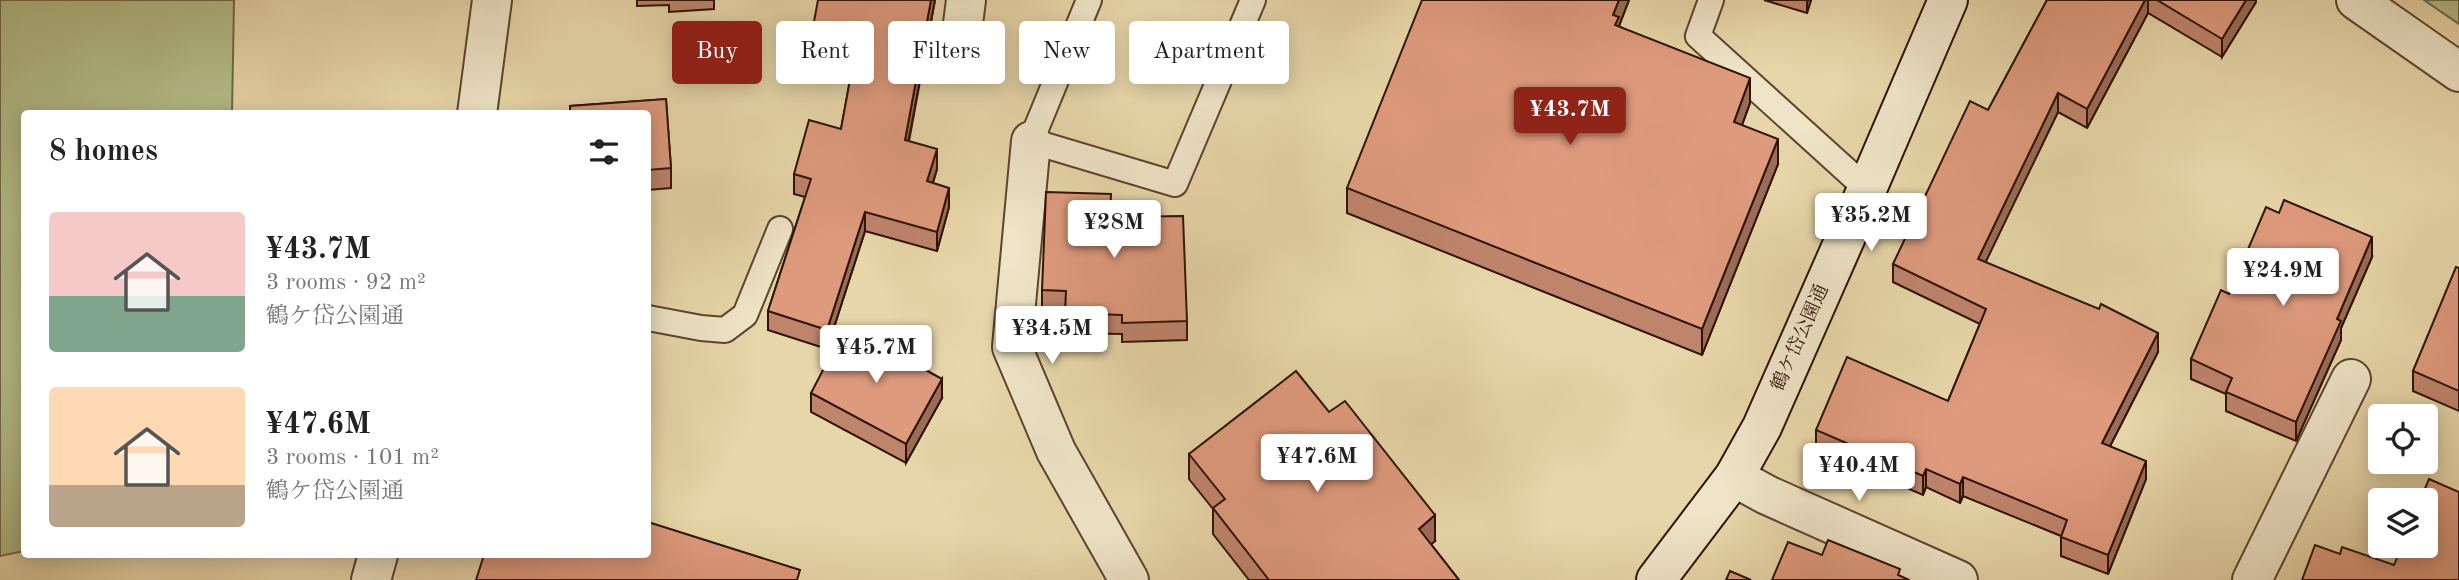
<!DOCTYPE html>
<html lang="en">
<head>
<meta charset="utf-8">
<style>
  :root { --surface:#fff; --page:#f6f6f6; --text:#222; --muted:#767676; --accent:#8f2418 }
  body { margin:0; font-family:"Old Standard TT","Noto Serif JP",serif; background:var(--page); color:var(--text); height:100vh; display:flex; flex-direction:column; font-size:26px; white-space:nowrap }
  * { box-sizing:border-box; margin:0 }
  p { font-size:23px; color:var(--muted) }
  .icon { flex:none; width:38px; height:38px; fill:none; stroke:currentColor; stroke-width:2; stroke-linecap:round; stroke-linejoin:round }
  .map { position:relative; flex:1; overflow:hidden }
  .panel { position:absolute; left:21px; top:110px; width:630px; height:448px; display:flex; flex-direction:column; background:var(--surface); border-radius:7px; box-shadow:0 4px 18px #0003 }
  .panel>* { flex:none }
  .top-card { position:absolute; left:672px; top:21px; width:665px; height:63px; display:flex; gap:14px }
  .fabs { position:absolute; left:2368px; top:404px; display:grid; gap:14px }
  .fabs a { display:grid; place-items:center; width:70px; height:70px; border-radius:7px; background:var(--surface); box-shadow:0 4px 18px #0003; font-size:35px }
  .price { position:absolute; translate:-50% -60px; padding:0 16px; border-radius:7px; background:#fff; color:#222; font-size:23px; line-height:46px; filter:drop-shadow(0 2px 4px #0008) }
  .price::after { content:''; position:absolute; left:50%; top:42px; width:21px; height:16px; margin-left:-10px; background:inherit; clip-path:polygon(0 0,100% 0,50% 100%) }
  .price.selected { background:var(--accent); color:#fff }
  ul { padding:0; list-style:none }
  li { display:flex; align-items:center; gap:21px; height:175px; padding:0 28px }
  li span { display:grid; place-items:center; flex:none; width:196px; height:140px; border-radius:7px; color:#555 }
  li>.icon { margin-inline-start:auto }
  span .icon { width:84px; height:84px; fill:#fffc; stroke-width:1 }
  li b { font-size:30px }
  h2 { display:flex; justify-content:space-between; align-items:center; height:84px; padding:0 28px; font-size:30px }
  .chip { padding:0 24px; border-radius:7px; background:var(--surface); box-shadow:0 4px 18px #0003; font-size:24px; line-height:63px }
  .chip.selected { background:var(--accent); color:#fff }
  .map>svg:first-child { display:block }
  .green { fill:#b4be89; stroke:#716948; stroke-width:2 }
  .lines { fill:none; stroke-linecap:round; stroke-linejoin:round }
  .lane-casing { stroke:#5c442f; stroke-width:28 }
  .street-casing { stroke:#5c442f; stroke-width:42 }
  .secondary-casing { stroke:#2e1406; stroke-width:42 }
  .lane { stroke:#efe4c7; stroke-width:24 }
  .street { stroke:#efe4c7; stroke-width:38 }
  .secondary { stroke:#efe4c7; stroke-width:38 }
  .wall { fill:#bf846c; stroke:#2e1406; stroke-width:2 }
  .shaded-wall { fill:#9b6c58; stroke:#2e1406; stroke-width:2 }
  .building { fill:#de9a7d; stroke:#2e1406; stroke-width:2 }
  .labels { text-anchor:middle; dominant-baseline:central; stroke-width:5; stroke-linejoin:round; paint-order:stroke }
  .street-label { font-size:19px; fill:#2e1406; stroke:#efe4c7 }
</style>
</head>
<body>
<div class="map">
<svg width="2459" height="580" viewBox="0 0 2459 580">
  <rect width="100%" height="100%" fill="#e7d6a9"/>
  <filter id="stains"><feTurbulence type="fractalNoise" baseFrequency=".00286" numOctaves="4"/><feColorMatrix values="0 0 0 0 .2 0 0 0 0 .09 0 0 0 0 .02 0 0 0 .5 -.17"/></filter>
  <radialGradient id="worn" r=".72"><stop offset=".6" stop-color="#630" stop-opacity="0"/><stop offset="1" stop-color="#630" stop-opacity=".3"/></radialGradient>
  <g class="green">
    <path d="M0,0h234l-2,114h-208v437l-24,5z"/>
    <path d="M2424,0h35v24z"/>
  </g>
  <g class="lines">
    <defs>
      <g id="lane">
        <path d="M1089,0l-58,141 144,43 78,-184"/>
        <path d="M1711,0l-13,36 169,153"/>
        <path d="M648,318l53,10 24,2 20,-15 35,-86"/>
      </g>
      <g id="street">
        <path d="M2356,0l103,72"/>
        <path d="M959,55l7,-55"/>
        <path d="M477,114l15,-114"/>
        <path d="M1031,141l-19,206 44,104 73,129"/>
        <path d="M1734,477l33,18 191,85"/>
        <path d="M371,580l7,-25"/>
        <path d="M2252,580l99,-201"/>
      </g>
      <path id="secondary" d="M1656,580l78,-103 28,-50 105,-238 81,-189"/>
    </defs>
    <use href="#lane" class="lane-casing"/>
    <use href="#street" class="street-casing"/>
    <use href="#secondary" class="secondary-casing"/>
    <use href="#lane" class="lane"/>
    <use href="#street" class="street"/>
    <use href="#secondary" class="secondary"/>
  </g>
  <g class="wall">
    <path d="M637,0h77v9l-45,3v-7l-32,1z"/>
    <path d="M935,0l-26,141 28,28 -4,14 16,24 -12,44 -72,-20 -38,118 -59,-19v-19l37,-114 -11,-3v-20l47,-45 14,-75 -42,-8v-19z"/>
    <path d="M1629,0l-10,26 131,77 -8,22 36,39 -76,191 -355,-142v-25z"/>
    <path d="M1764,0h47l-4,13z"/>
    <path d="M2047,0h209v2l-34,55 -74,-44 -61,115 -29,-16 -73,150 173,90 -48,94 36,33 -38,95 -47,-18v-20l-98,-40 -3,7 -34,-16 -3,8 -107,-46v-19l132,-29 32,-77 -87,-42v-18l95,-154z"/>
    <path d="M666,99l5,69v20l-23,2v-76h-78v-8z"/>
    <path d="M1111,217l76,104v19l-65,2v-8l-57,-1v-22l-23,-1v-20z"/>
    <path d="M2372,257l-31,71v12l-45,101 -70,-30v-17l-35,-15v-20l38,-65z"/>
    <path d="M2459,268v143l-46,-20v-20z"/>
    <path d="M811,393l131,5 -36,65 -95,-51z"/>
    <path d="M1189,454l246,87 -4,3 28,36h-210l-36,-46v-25l-24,-30z"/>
  </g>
  <g class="shaded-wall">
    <path d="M931,0h4l-30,159v-19z"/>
    <path d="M1619,0h10l-10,26v16l-6,-27z"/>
    <path d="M1808,0h3l-4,13v-11z"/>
    <path d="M2145,0h3v13l-61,115v-19z"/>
    <path d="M2246,0h10v2l-34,55v-18z"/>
    <path d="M1750,78v25l-16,44v-25z"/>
    <path d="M2058,93v19l-80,166v-19z"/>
    <path d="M1778,139v25l-76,191v-26z"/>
    <path d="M937,149v20l-10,32v-20z"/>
    <path d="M949,188v19l-12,44v-19z"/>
    <path d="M865,212v19l-38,118v-19z"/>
    <path d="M2372,237v20l-31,71v12l-45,101v-19l41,-103z"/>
    <path d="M2158,333v19l-56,110v-19z"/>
    <path d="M942,379v19l-36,65v-19z"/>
    <path d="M2146,461v18l-38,95v-19z"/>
    <path d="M1926,469v18l-3,8v-19z"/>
    <path d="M1963,477v19l-3,7v-19z"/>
    <path d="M1435,515v26l-16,13v-25z"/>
  </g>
  <g class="building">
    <path d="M818,0h113l-26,140 32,9 -10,32 22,7 -12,44 -72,-20 -38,118 -59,-19 43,-132 -17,-5 15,-54 32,9 17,-93 -45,-9z"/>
    <path d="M1422,0h197l-6,15 6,2 -4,8 135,53 -16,44 44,17 -76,190 -355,-141z"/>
    <path d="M2047,0h98l-58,109 -29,-16 -80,166 121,50 2,-5 57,29 -56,110 44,18 -38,94 -47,-18 6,-17 -104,-43 -3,7 -34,-15 -3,7 -107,-46 31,-73 101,44 38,-92 -93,-45 77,-163 18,9z"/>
    <path d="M2157,0h89l-24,39z"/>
    <path d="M666,99l5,69 -23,2v-56h-78v-8z"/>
    <path d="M1046,192l65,2 -1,23 73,-1 4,105 -65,2v-8l-57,-2 1,-22 -24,-1z"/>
    <path d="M2284,200l88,37 -35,82 4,2 -45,101 -70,-30 6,-14 -41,-19 30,-69 8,4 37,-87 13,6z"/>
    <path d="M2456,267l3,1v123l-46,-20z"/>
    <path d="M846,326l96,53 -36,65 -95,-51z"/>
    <path d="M1296,371l33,41 16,-11 90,114 -16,14 40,51h-190l-56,-72 12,-9 -36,-45z"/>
    <path d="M2429,479l30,13v88h-157l13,-35 25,9 2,-7 52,18 8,-19h24v-46h-6z"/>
    <path d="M648,522l152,48 -3,10h-321l8,-25h164z"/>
    <path d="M1828,540l72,29 -2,6 11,5h-137l16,-38 34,13z"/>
    <path d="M1730,571l21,9h-25z"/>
  </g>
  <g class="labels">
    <g class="street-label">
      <text transform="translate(1801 338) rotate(-66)">鶴ケ岱公園通</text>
    </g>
  </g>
  <rect width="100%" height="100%" filter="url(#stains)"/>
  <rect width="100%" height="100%" fill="url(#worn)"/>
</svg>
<div class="fabs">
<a><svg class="icon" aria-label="locate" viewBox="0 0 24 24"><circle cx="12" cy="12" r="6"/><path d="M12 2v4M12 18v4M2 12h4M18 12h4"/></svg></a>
<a><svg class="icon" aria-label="layers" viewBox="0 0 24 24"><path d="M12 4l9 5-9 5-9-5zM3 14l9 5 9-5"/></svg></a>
</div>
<b class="price selected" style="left:1570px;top:147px">¥43.7M</b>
<b class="price" style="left:1871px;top:253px">¥35.2M</b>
<b class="price" style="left:1114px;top:260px">¥28M</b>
<b class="price" style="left:2283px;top:308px">¥24.9M</b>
<b class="price" style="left:1052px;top:366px">¥34.5M</b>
<b class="price" style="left:876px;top:385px">¥45.7M</b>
<b class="price" style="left:1317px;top:494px">¥47.6M</b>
<b class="price" style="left:1859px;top:503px">¥40.4M</b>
<div class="top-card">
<a class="chip selected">Buy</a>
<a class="chip">Rent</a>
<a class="chip">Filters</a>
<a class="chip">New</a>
<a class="chip">Apartment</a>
</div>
<section class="panel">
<h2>8 homes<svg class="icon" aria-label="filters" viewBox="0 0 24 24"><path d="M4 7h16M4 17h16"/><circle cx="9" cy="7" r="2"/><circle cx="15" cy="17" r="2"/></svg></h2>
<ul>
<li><span style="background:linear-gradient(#f6c9c9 60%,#7fa58c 0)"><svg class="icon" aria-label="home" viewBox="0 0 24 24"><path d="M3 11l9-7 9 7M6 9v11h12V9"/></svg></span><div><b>¥43.7M</b><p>3 rooms · 92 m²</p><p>鶴ケ岱公園通</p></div></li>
<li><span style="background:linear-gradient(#ffd9b3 70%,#b9a48a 0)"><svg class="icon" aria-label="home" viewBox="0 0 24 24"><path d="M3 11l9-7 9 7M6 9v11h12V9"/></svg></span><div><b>¥47.6M</b><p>3 rooms · 101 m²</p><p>鶴ケ岱公園通</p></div></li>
</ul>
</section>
</div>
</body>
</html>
